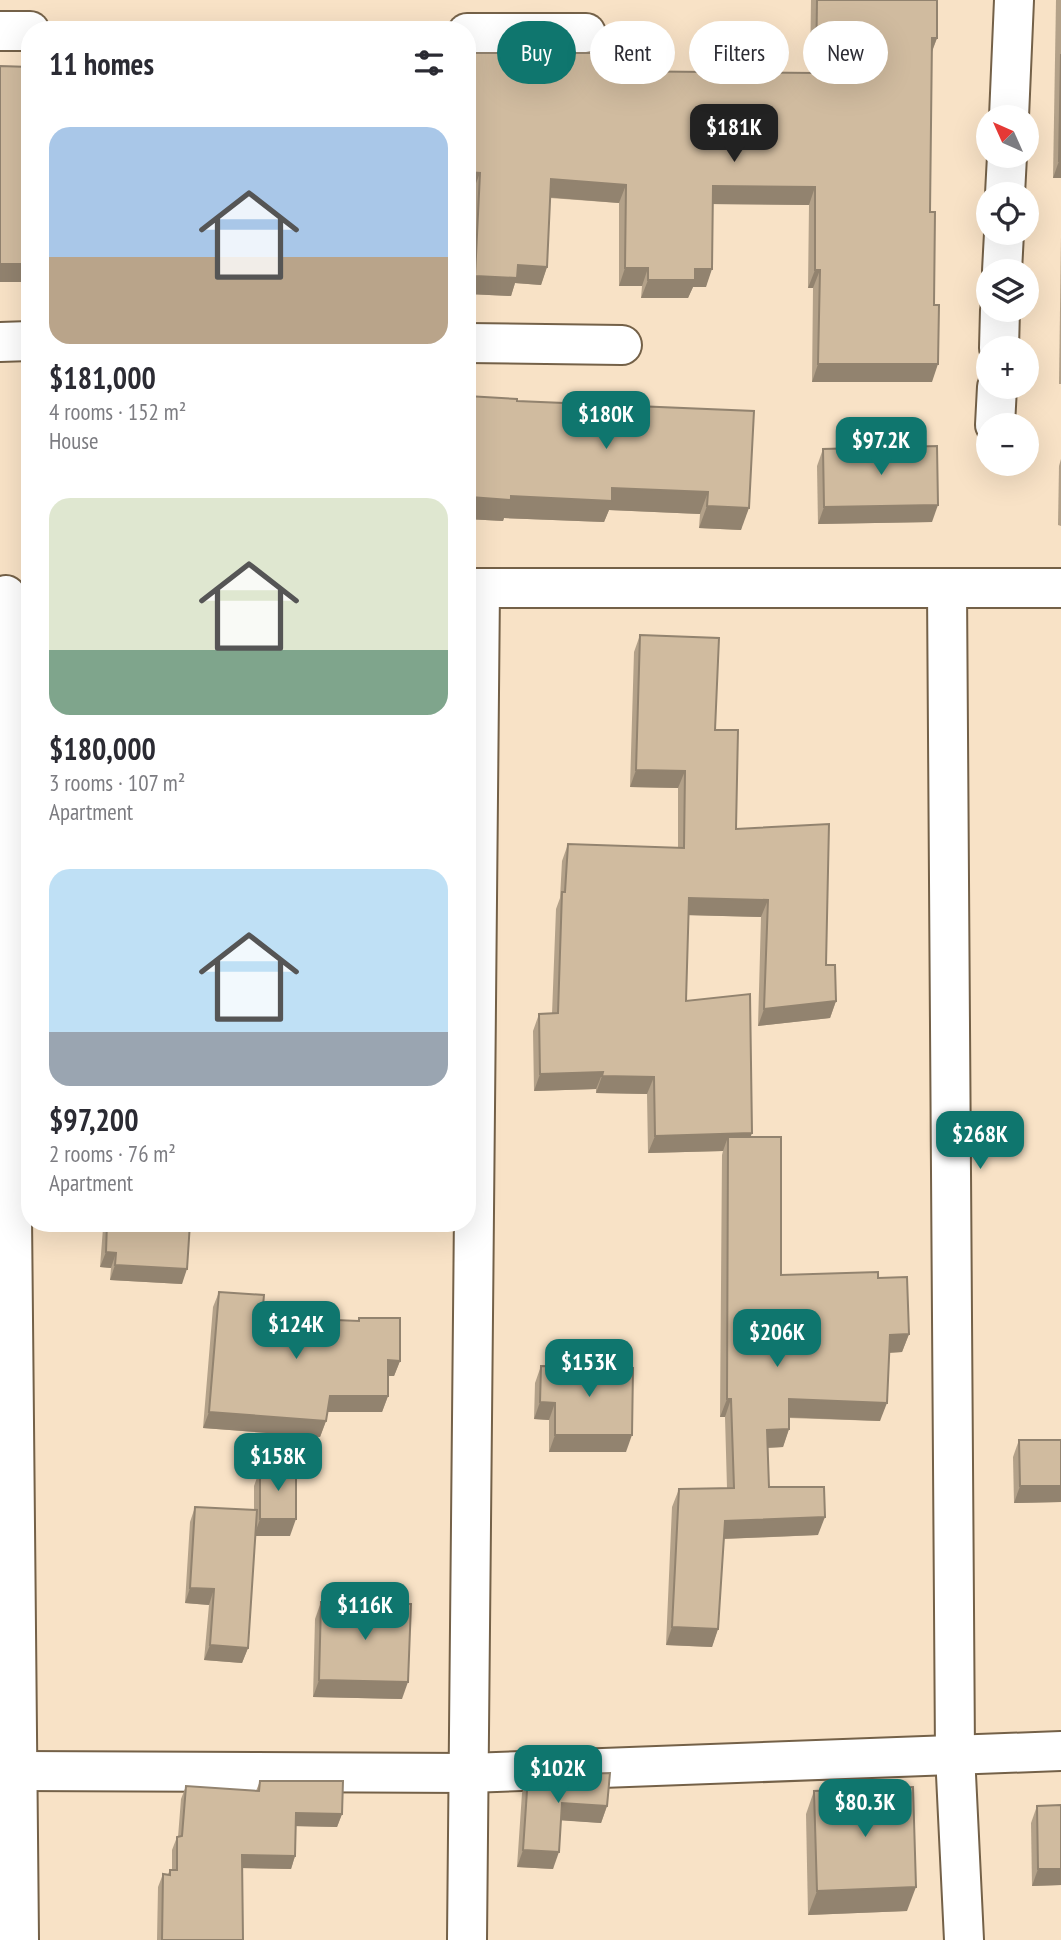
<!DOCTYPE html>
<html lang="en">
<head>
<meta charset="utf-8">
<style>
  :root { --surface:#fff; --page:#f2f2f3; --text:#2b2b33; --muted:#7c7c81; --accent:#0f766e }
  body { margin:0; font-family:"PT Sans Narrow",sans-serif; background:var(--page); color:var(--text); height:100vh; display:flex; flex-direction:column; font-size:26px; white-space:nowrap }
  * { box-sizing:border-box; margin:0 }
  p { font-size:23px; color:var(--muted) }
  .icon { flex:none; width:38px; height:38px; fill:none; stroke:currentColor; stroke-width:2; stroke-linecap:round; stroke-linejoin:round }
  .map { position:relative; flex:1; overflow:hidden }
  .side { position:absolute; left:21px; top:21px; width:455px; height:1211px; display:flex; flex-direction:column; background:var(--surface); border-radius:28px; box-shadow:0 7px 28px #0002 }
  .side>* { flex:none }
  .guide { position:absolute; left:497px; top:21px; width:458px; height:63px; display:flex; gap:14px }
  .needle { width:46px; rotate:315deg }
  .fabs { position:absolute; left:976px; top:105px; display:grid; gap:14px }
  .fabs a { display:grid; place-items:center; width:63px; height:63px; border-radius:50%; background:var(--surface); box-shadow:0 7px 28px #0002; font-size:35px }
  .price { position:absolute; translate:-50% -60px; padding:0 16px; border-radius:14px; background:var(--accent); color:#fff; font-size:23px; line-height:46px; filter:drop-shadow(0 2px 4px #0008) }
  .price::after { content:''; position:absolute; left:50%; top:42px; width:21px; height:16px; margin-left:-10px; background:inherit; clip-path:polygon(0 0,100% 0,50% 100%) }
  .price.current { background:#222; color:#fff }
  ul { padding:0; list-style:none }
  li { display:grid; align-content:center; gap:14px; height:371px; padding:0 28px }
  li span { display:grid; place-items:center; height:217px; border-radius:21px; color:#555 }
  li>.icon { margin-inline-start:auto }
  span .icon { width:126px; height:126px; fill:#fffc; stroke-width:1 }
  li b { font-size:30px }
  h2 { display:flex; justify-content:space-between; align-items:center; height:84px; padding:0 28px; font-size:30px }
  .tag { padding:0 24px; border-radius:32px; background:var(--surface); box-shadow:0 7px 28px #0002; font-size:24px; line-height:63px }
  .tag.current { background:var(--accent); color:#fff }
  .map>svg:first-child { display:block }
  .lines { fill:none; stroke-linecap:round; stroke-linejoin:round }
  .street-casing { stroke:#746148; stroke-width:42 }
  .street { stroke:#fff; stroke-width:38 }
  .wall { fill:#b3a189 }
  .shaded-wall { fill:#92836f }
  .building { fill:#d0bb9f; stroke:#92836f; stroke-width:2 }
</style>
</head>
<body>
<div class="map">
<svg width="1061" height="1940" viewBox="0 0 1061 1940">
  <rect width="100%" height="100%" fill="#f8e2c6"/>
  <g class="lines">
    <defs>
      <g id="street">
        <path d="M0,31h30"/>
        <path d="M467,33h119"/>
        <path d="M1009,117l5,-117"/>
        <path d="M1005,194l2,-38"/>
        <path d="M1002,271l2,-38"/>
        <path d="M0,342l30,-1"/>
        <path d="M467,343l155,2"/>
        <path d="M999,348l1,-38"/>
        <path d="M995,425l2,-38"/>
        <path d="M467,588h594"/>
        <path d="M947,589l8,1165 9,186"/>
        <path d="M6,595l13,1345"/>
        <path d="M18,1771l451,2 592,-22"/>
        <path d="M467,1940l13,-1352"/>
      </g>
    </defs>
    <use href="#street" class="street-casing"/>
    <use href="#street" class="street"/>
  </g>
  <g class="wall">
    <path d="M811,0h126v38l-5,14 -2,160 2,170h-120l1,-94h-5l1,-83 -96,-1 -7,83h-13l-5,11h-47l1,-12h-23v-83l-69,-5 -3,69 -6,18 -26,-2 -4,13 -43,-2 5,-103h-6v-138l135,18 208,2z"/>
    <path d="M1056,0h5v178h-8z"/>
    <path d="M1061,236v148h-2z"/>
    <path d="M467,396l50,5 237,10 -13,119 -42,-2 1,-14 -91,-4 -5,12 -100,-4 -1,3 -36,-2z"/>
    <path d="M823,449l109,73 -114,2 -1,-58z"/>
    <path d="M1061,459v67l-3,-1 1,-59z"/>
    <path d="M640,635l75,95 21,99 90,136 10,36 -6,17 -72,8 3,-109 -73,-2 -2,86 65,136 30,138 97,3 31,56 -7,18 -13,1 -9,68 -91,-3v11l-6,18 -15,1 1,39 49,48 -94,4 -6,90 -6,18 -46,-2 6,-138 7,-18 48,-1 -2,-71h-5l2,-262 1,-4 -75,2 -1,-59 -51,-1v-4l-62,2 -1,-60 6,-17h13l4,-105 4,-11 2,-37 6,-17 110,4v-60l-48,-1 4,-135z"/>
    <path d="M97,1223h93l-8,61 -72,-4 1,-12 -11,-1 3,-39h-6z"/>
    <path d="M219,1292l43,25 96,4 1,-3 41,43 -6,15h-6v20l-6,16h-55l-1,9 -6,16 -117,-9 10,-121z"/>
    <path d="M541,1366l85,86h-77v-32l-15,-1 1,-36z"/>
    <path d="M1019,1440h42v62l-47,1 -1,-46z"/>
    <path d="M260,1469l30,67h-35l-7,112 -6,15 -38,-3 5,-55 -24,-2 5,-81 5,-15 59,3v-24z"/>
    <path d="M321,1602l81,97 -89,-2 2,-78z"/>
    <path d="M528,1776l79,30 -6,17 -40,-3 -8,49 -36,-2 5,-74z"/>
    <path d="M260,1781l82,33 -5,13 -41,-1 -1,30 -4,13 -49,-1 1,72h-86l1,-53 5,-13h5l2,-4h2v-20l5,-13h1l3,-38 5,-13 70,5z"/>
    <path d="M814,1791l93,120 -99,4 -2,-101z"/>
    <path d="M1037,1806l24,79 -29,1 -1,-63z"/>
  </g>
  <g class="shaded-wall">
    <path d="M932,38h5l-7,18z"/>
    <path d="M1059,161h2v17h-8z"/>
    <path d="M467,172l13,1 -7,18h-6z"/>
    <path d="M551,179l75,6 -7,18 -74,-6z"/>
    <path d="M713,186l102,1 -6,18 -103,-1z"/>
    <rect x="0" y="264" width="30" height="18"/>
    <path d="M518,265l29,2 -6,18 -26,-2 -4,13 -43,-2 7,-18z"/>
    <path d="M625,268h23l-6,18h-23z"/>
    <path d="M695,269h17l-6,18h-13l-5,11h-47l7,-18z"/>
    <path d="M815,270h5l-7,18h-5z"/>
    <path d="M818,364h120l-6,18h-120z"/>
    <path d="M467,479h5l-5,12z"/>
    <path d="M612,488l96,4 -8,22 -91,-4 -5,12 -100,-4 -1,3 -36,-2v-13l3,-9 41,-1z"/>
    <path d="M938,505l-6,17 -114,2 6,-17z"/>
    <path d="M707,506l42,2 -8,22 -42,-2z"/>
    <path d="M636,770l49,1 -7,17 -48,-1z"/>
    <path d="M689,898l79,2 -7,17 -78,-2z"/>
    <path d="M836,1001l-6,17 -72,8 6,-17z"/>
    <path d="M603,1072l-7,17 -62,2 6,-17z"/>
    <path d="M602,1076l52,1 -7,17 -51,-1z"/>
    <path d="M752,1133l-6,17 -18,-13 -5,14 -75,2 7,-17z"/>
    <path d="M98,1223h7l-2,5h-6z"/>
    <path d="M106,1252l10,1 -5,15 -11,-1z"/>
    <path d="M115,1265l72,4 -5,15 -72,-4z"/>
    <path d="M909,1334l-7,18 -19,1 7,-18z"/>
    <path d="M388,1360l12,1 -6,15h-12z"/>
    <path d="M330,1396h58l-6,16h-58z"/>
    <path d="M727,1399h4l-6,18h-5z"/>
    <path d="M789,1399l98,4 -7,18 -98,-4z"/>
    <path d="M540,1402l15,1 -6,17 -15,-1z"/>
    <path d="M209,1412l117,9 -6,16 -117,-9z"/>
    <path d="M789,1429l-6,18 -22,1 6,-18z"/>
    <path d="M555,1435h77l-6,17h-77z"/>
    <path d="M1020,1486h41v16l-47,1z"/>
    <path d="M825,1517l-7,18 -100,4 7,-18z"/>
    <path d="M260,1519h36l-6,17h-36z"/>
    <path d="M190,1588l24,1 -5,16 -24,-2z"/>
    <path d="M672,1627l46,2 -6,18 -46,-2z"/>
    <path d="M210,1645l38,3 -6,15 -38,-3z"/>
    <path d="M319,1680l89,2 -6,17 -89,-2z"/>
    <path d="M562,1803l45,3 -6,17 -45,-3z"/>
    <path d="M296,1813l46,1 -5,13 -46,-1z"/>
    <path d="M523,1850l36,2 -6,17 -36,-2z"/>
    <path d="M242,1855l53,1 -4,13 -54,-1z"/>
    <path d="M1038,1869h23v16l-29,1z"/>
    <path d="M916,1887l-9,24 -99,4 9,-24z"/>
  </g>
  <g class="building">
    <path d="M817,0h120v38h-5l-2,174h5l-1,93h5l-1,59h-120l2,-94h-5v-83l-102,-1 -1,83h-17v11h-47v-12h-23l1,-83 -75,-6 -4,88 -29,-2 -1,13 -42,-2 5,-103 -13,-1v-119h135v18l214,2z"/>
    <path d="M1061,54v107h-2z"/>
    <path d="M0,66l30,1v197h-30z"/>
    <path d="M467,396l50,3v2l237,10 -5,97 -42,-2 1,-14 -96,-4v13l-101,-5v4l-41,-3 2,-18h-5z"/>
    <path d="M937,446l1,59 -114,2 -1,-58z"/>
    <path d="M640,635l79,3 -4,92h23l-2,99 93,-5 -3,141h9l1,36 -72,8 4,-109 -79,-2 -3,103 64,-7 2,139 -97,3 -1,-59 -52,-1 1,-4 -63,2 -1,-60 19,-1 4,-121h3l3,-48 116,4 1,-77 -49,-1z"/>
    <path d="M728,1137h53v138l97,-3v6l29,-1 2,57 -19,1 -3,68 -98,-4v30l-22,1 2,57h55l1,30 -100,4 -7,108 -46,-2 7,-138 55,-1 -3,-89h-4z"/>
    <path d="M107,1223h83l-3,46 -72,-4 1,-12 -10,-1z"/>
    <path d="M219,1292l45,3 -2,22 97,4v-3h41v43l-12,-1v36h-58l-4,25 -117,-9z"/>
    <path d="M541,1366l92,2 -1,67h-77v-32l-15,-1z"/>
    <path d="M1019,1440h42v46h-41z"/>
    <path d="M296,1466v53h-36v-50z"/>
    <path d="M195,1507l62,3 -9,138 -38,-3 4,-56 -24,-1z"/>
    <path d="M321,1602l90,2 -3,78 -89,-2z"/>
    <path d="M610,1773l-3,33 -45,-3 -3,49 -36,-2 5,-74z"/>
    <path d="M260,1781h83l-1,33 -46,-1 -1,43 -53,-1 1,85h-81l1,-66 7,1v-5h7v-33l5,-1 4,-50 73,5z"/>
    <path d="M913,1787l3,100 -99,4 -3,-100z"/>
    <path d="M1061,1805v64h-23l-1,-63z"/>
  </g>
</svg>
<div class="fabs">
<a><svg class="needle" viewBox="-14 -14 28 28"><path d="M0-13l5 13h-10z" fill="#e53935"/><path d="M0 13l5-13h-10z" fill="#7c7c81"/></svg></a>
<a><svg class="icon" aria-label="locate" viewBox="0 0 24 24"><circle cx="12" cy="12" r="6"/><path d="M12 2v4M12 18v4M2 12h4M18 12h4"/></svg></a>
<a><svg class="icon" aria-label="layers" viewBox="0 0 24 24"><path d="M12 4l9 5-9 5-9-5zM3 14l9 5 9-5"/></svg></a>
<a>+</a>
<a>−</a>
</div>
<b class="price current" style="left:734px;top:164px">$181K</b>
<b class="price" style="left:606px;top:451px">$180K</b>
<b class="price" style="left:881px;top:477px">$97.2K</b>
<b class="price" style="left:980px;top:1171px">$268K</b>
<b class="price" style="left:296px;top:1361px">$124K</b>
<b class="price" style="left:777px;top:1369px">$206K</b>
<b class="price" style="left:589px;top:1399px">$153K</b>
<b class="price" style="left:278px;top:1493px">$158K</b>
<b class="price" style="left:365px;top:1642px">$116K</b>
<b class="price" style="left:558px;top:1805px">$102K</b>
<b class="price" style="left:865px;top:1839px">$80.3K</b>
<div class="guide">
<a class="tag current">Buy</a>
<a class="tag">Rent</a>
<a class="tag">Filters</a>
<a class="tag">New</a>
</div>
<section class="side">
<h2>11 homes<svg class="icon" aria-label="filters" viewBox="0 0 24 24"><path d="M4 7h16M4 17h16"/><circle cx="9" cy="7" r="2"/><circle cx="15" cy="17" r="2"/></svg></h2>
<ul>
<li><span style="background:linear-gradient(#a9c7e8 60%,#b9a48a 0)"><svg class="icon" aria-label="home" viewBox="0 0 24 24"><path d="M3 11l9-7 9 7M6 9v11h12V9"/></svg></span><div><b>$181,000</b><p>4 rooms · 152 m²</p><p>House</p></div></li>
<li><span style="background:linear-gradient(#dfe7d0 70%,#7fa58c 0)"><svg class="icon" aria-label="home" viewBox="0 0 24 24"><path d="M3 11l9-7 9 7M6 9v11h12V9"/></svg></span><div><b>$180,000</b><p>3 rooms · 107 m²</p><p>Apartment</p></div></li>
<li><span style="background:linear-gradient(#bfe0f5 75%,#9aa5b1 0)"><svg class="icon" aria-label="home" viewBox="0 0 24 24"><path d="M3 11l9-7 9 7M6 9v11h12V9"/></svg></span><div><b>$97,200</b><p>2 rooms · 76 m²</p><p>Apartment</p></div></li>
</ul>
</section>
</div>
</body>
</html>
